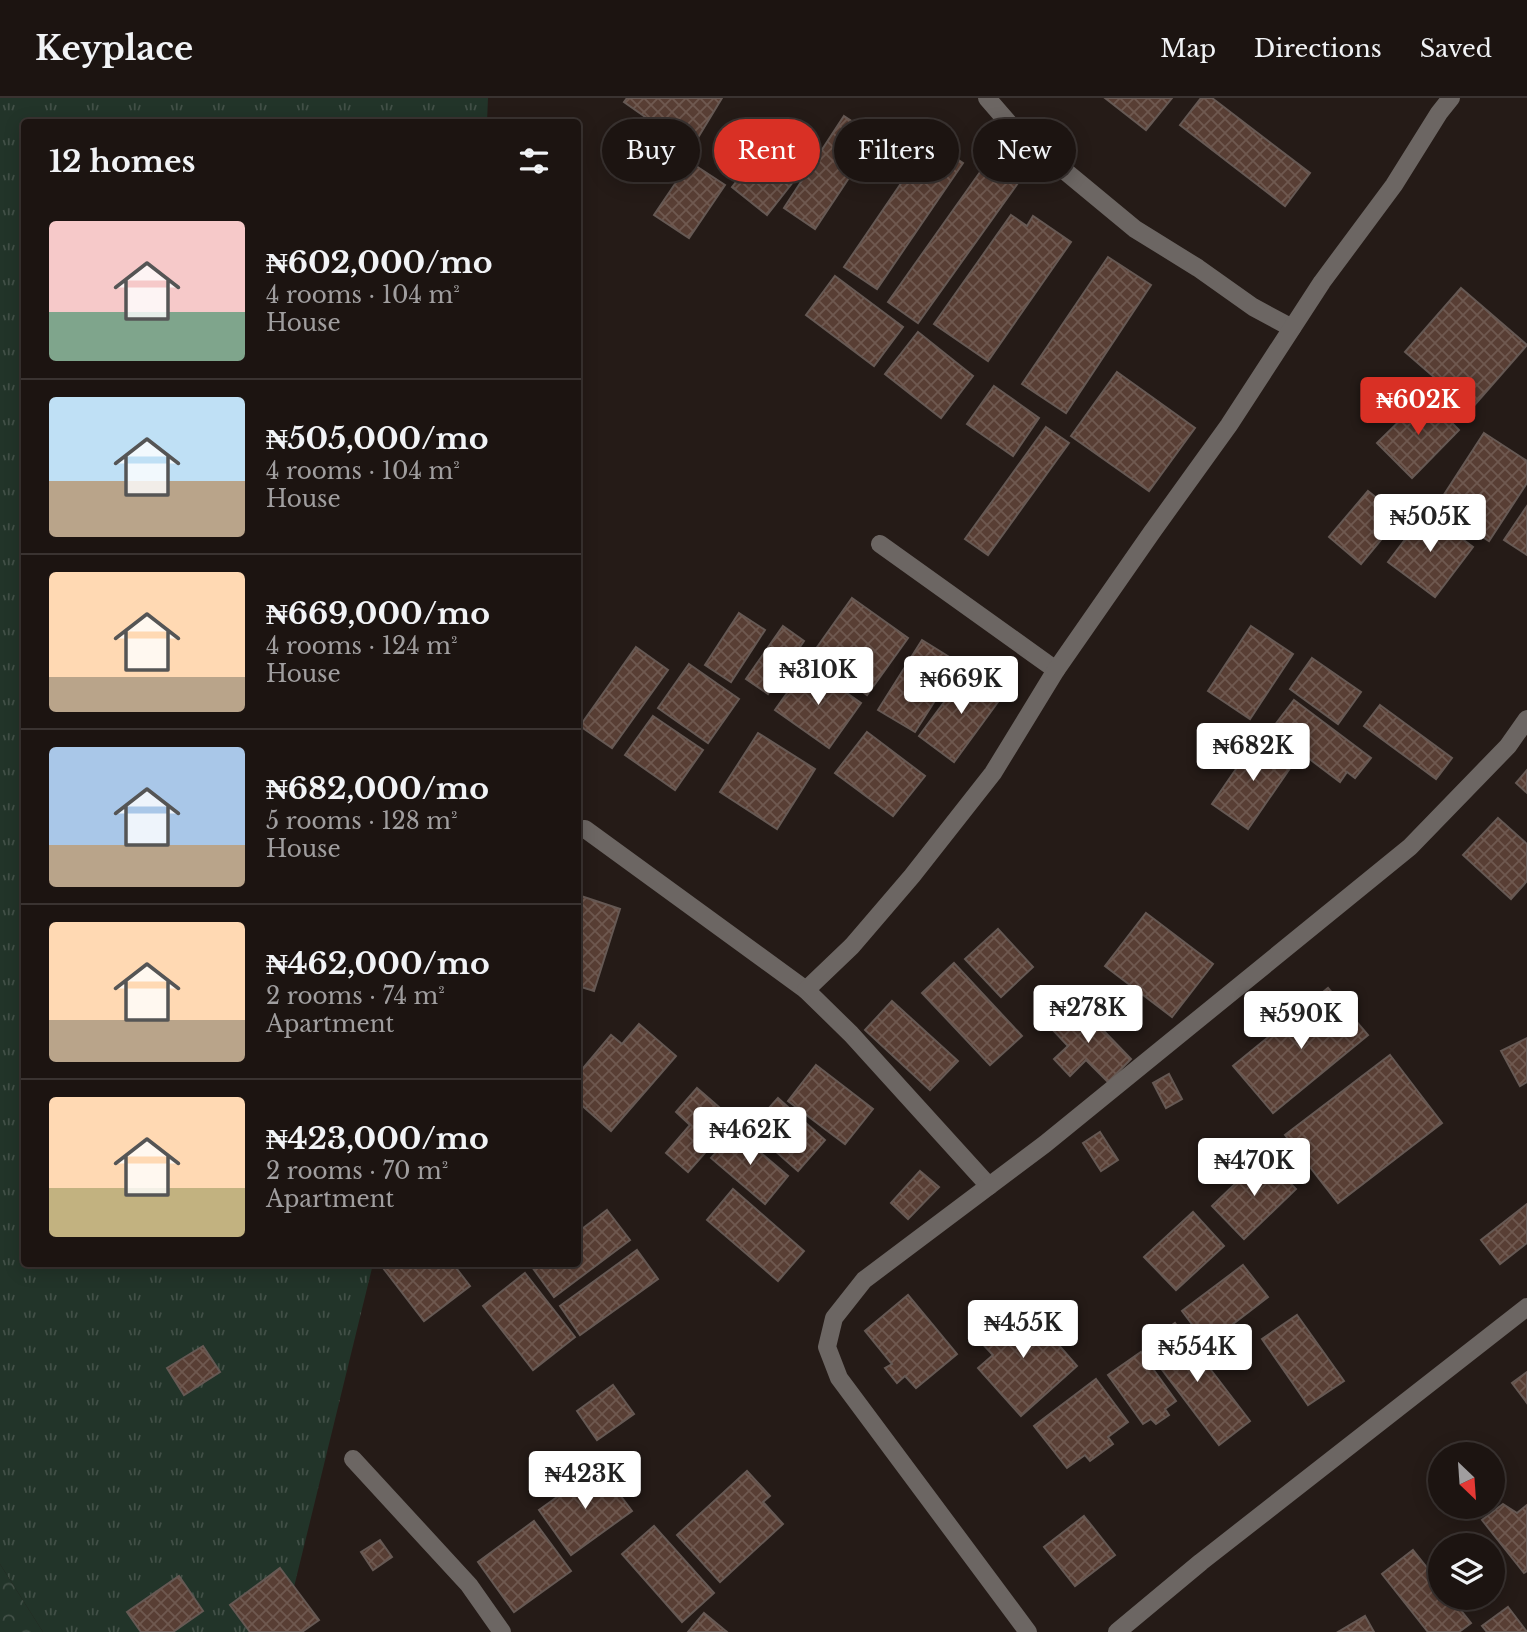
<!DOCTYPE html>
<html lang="en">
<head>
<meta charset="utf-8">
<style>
  :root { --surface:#1c1411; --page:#29211f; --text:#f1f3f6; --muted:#a09e9f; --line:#3a3331; --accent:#d93025 }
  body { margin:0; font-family:"Libre Baskerville",serif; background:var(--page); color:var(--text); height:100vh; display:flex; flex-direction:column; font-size:26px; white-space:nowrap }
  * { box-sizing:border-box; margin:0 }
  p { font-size:23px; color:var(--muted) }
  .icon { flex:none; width:38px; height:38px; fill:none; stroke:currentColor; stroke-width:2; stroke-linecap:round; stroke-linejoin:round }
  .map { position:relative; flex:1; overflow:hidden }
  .details { position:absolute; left:21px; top:21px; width:560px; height:1148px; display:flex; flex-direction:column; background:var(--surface); border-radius:7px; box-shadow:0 4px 18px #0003,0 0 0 2px var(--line) }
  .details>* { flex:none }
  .banner { position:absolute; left:602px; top:21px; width:665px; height:63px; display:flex; gap:14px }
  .needle { width:46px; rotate:155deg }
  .buttons { position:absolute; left:1428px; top:1344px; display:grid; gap:14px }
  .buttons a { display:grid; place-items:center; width:77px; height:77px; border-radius:50%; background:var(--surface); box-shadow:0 4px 18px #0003,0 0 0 2px var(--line); font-size:35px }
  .price { position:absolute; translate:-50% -60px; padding:0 16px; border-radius:7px; background:#fff; color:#222; font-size:23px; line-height:46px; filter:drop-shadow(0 2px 4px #0008) }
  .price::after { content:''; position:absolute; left:50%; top:42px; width:21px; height:16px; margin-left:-10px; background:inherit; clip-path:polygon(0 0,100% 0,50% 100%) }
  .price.current { background:var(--accent); color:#fff }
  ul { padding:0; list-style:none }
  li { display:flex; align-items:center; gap:21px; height:175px; padding:0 28px }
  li+li { border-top:2px solid var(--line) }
  li span { display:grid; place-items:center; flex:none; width:196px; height:140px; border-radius:7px; color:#555 }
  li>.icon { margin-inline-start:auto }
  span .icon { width:84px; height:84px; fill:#fffc; stroke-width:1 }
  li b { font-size:30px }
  h2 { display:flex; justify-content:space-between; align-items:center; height:84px; padding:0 28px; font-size:30px }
  .tag { padding:0 24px; border-radius:32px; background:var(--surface); box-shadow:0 4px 18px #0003,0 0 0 2px var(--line); font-size:24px; line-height:63px }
  .tag.current { background:var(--accent); color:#fff }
  header { display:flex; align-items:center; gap:42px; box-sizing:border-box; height:98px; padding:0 35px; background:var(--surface); border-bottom:2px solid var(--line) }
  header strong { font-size:33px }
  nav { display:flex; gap:38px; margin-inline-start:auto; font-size:24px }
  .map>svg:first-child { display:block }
  .grass { fill:url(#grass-tufts) }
  .forest { fill:url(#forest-crowns) }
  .building { fill:url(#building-cross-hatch); stroke:#665954; stroke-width:2 }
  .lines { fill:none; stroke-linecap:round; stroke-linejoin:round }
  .minor { stroke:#6c6663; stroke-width:18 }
</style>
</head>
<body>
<header>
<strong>Keyplace</strong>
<nav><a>Map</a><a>Directions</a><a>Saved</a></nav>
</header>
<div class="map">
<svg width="1527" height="1534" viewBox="0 0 1527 1534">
  <defs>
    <pattern id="grass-tufts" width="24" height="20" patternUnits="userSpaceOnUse" patternTransform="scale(1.75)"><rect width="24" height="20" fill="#223429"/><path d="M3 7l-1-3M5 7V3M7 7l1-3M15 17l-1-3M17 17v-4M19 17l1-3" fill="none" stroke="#425047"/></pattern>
    <pattern id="forest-crowns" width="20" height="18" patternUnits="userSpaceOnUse" patternTransform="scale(1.75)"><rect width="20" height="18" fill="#223429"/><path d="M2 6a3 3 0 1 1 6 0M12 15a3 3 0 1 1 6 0" fill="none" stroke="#425047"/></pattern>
    <pattern id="building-cross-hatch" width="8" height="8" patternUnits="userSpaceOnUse" patternTransform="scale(1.75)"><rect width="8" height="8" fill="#583e34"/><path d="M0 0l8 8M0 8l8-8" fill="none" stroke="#6f5950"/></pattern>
  </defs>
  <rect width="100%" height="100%" fill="#251b17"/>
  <path class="grass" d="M0,0h488l-1,24h-463v1142h349l-90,368h-240l-43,-68z"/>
  <path class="forest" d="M0,1466l43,68h-43z"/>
  <g class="building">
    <path d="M627,0h95l-31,51 -67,-47z"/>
    <path d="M1105,0h67l-26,32z"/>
    <path d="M1201,0h11l98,75 -25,33 -105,-81z"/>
    <path d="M844,18l32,21 -61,92 -31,-21z"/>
    <path d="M773,38l35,27 -41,52 -35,-28z"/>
    <path d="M930,43l33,22 -86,126 -33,-22z"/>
    <path d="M990,60l21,14 7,11 -100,140 -30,-21z"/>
    <path d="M690,64l35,23 -36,53 -35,-23z"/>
    <path d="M1011,117l16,11 6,-10 38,26 -83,119 -54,-37z"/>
    <path d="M1108,159l43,28 -85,128 -44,-29z"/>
    <path d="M835,178l68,51 -29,39 -68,-51z"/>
    <path d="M1461,190l66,57 -56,64 -66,-57z"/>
    <path d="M918,234l55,44 -32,42 -56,-44z"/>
    <path d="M1117,274l78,56 -46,63 -78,-55z"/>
    <path d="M994,288l45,32 -26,38 -46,-32z"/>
    <path d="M1425,298l34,34 -47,48 -35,-35z"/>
    <path d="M1046,329l23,16 -81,112 -23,-16z"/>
    <path d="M1484,335l43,28v22l-38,58 -53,-34z"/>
    <path d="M1368,393l32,26 -39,47 -32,-27z"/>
    <path d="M1527,408v49l-23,-15z"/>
    <path d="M1426,414l47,35 -38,50 -47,-35z"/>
    <path d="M852,500l56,40 -41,57 -21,-15 -4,4 -34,-24z"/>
    <path d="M739,515l26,17 -34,52 -26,-17z"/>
    <path d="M783,528l21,15 -36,53 -22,-15z"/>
    <path d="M1251,528l42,28 -43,65 -42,-28z"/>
    <path d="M922,542l37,23 -44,69 -37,-22z"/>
    <path d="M636,549l32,23 -56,78 -32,-22z"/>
    <path d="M1312,560l49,34 -23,32 -48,-35z"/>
    <path d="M689,566l50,35 -31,44 -50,-35z"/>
    <path d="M807,567l54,38 -32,45 -54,-38z"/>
    <path d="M968,572l35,25 -49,67 -35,-26z"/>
    <path d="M1294,602l77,58 -16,20 -8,-6 -7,10 -69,-52z"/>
    <path d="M1380,607l72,53 -16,21 -72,-53z"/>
    <path d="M653,618l50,34 -28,40 -50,-35z"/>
    <path d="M867,634l58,44 -32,40 -58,-43z"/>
    <path d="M758,635l57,36 -38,60 -57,-37z"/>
    <path d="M1258,639l37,24 -47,68 -36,-25z"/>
    <path d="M1527,672v23l-11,-10z"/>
    <path d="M1498,720l29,26v37l-16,18 -48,-44z"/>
    <path d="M578,797l42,14 -26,82 -16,-5z"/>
    <path d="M1146,815l67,51 -41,53 -67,-51z"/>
    <path d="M998,831l35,38 -32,30 -36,-38z"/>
    <path d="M954,865l68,73 -32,29 -68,-72z"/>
    <path d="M1328,890l40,47 -95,78 -40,-47z"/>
    <path d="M892,903l66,60 -28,29 -65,-60z"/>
    <path d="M1077,905l54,56 -23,23 -22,-22 -16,16 -16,-17 14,-13 -17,-18z"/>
    <path d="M639,926l37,32 -65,75 -33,-29v-28l33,-39 11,9z"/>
    <path d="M1527,940v44l-7,4 -19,-35z"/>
    <path d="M1390,957l52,68 -104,80 -53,-68z"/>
    <path d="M816,967l57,44 -28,35 -57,-43z"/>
    <path d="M1169,976l13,25 -16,9 -13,-25z"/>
    <path d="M697,990l37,32 -46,52 -22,-19 24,-28 -14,-13z"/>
    <path d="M778,1000l47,42 -27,31 -48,-42z"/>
    <path d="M735,1033l53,45 -23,28 -54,-46z"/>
    <path d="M1100,1034l18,28 -17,11 -18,-28z"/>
    <path d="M1264,1058l32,33 -52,50 -32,-33z"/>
    <path d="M920,1073l19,16 -31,32 -17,-16z"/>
    <path d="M733,1091l71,62 -26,30 -71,-61z"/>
    <path d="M1527,1106v39l-27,21 -19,-24z"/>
    <path d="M607,1112l23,30 -76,57 -22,-30 4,-3h42v-32z"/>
    <path d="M1193,1114l31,34 -48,44 -32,-33z"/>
    <path d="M637,1152l21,29 -78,56 -20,-29z"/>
    <path d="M380,1166h73l17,22 -46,35z"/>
    <path d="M1243,1167l25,32 -61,47 -25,-33z"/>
    <path d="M525,1175l50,64 -42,33 -50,-64z"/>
    <path d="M908,1197l49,59 -41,34 -11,-12 -8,7 -12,-15 7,-4 -27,-33z"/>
    <path d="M1016,1206l16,17 3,-3 42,48 -56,50 -43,-48 15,-13 -16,-17z"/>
    <path d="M1297,1217l47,66 -36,24 -46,-66z"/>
    <path d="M1175,1225l75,98 -31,24 -75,-99z"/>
    <path d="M203,1248l17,26 -36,23 -17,-27z"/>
    <path d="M1141,1254l35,49 -11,8 4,6 -13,9 -5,-5 -8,5 -35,-49z"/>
    <path d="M1527,1274v31l-15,-20z"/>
    <path d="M1096,1281l32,43 -20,15 5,7 -23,17 -5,-6 -18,13 -33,-42z"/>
    <path d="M613,1287l21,29 -37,26 -20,-29z"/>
    <path d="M599,1369l33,44 -61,44 -32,-45z"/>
    <path d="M747,1373l23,25 -7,6 20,22 -63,58 -43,-47z"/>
    <path d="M1503,1406l14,9 10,-8v66l-3,2 -42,-53z"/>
    <path d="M1084,1418l31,39 -40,31 -31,-39z"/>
    <path d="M534,1423l37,50 -57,41 -36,-50z"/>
    <path d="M654,1428l60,67 -32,29 -60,-68z"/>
    <path d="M380,1442l12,17 -19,13 -12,-18z"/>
    <path d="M1413,1452l27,34v14h11l20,25 -12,9h-31l-46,-58z"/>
    <path d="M280,1470l39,52 -17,12h-52l-20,-27z"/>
    <path d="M179,1478l24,35 -30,21h-32l-14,-20z"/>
    <path d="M1508,1509l19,25h-40l-5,-6z"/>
    <path d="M704,1515l23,19h-39z"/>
    <path d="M1365,1518l9,16h-36z"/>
  </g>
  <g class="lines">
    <g class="minor">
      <path d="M987,0l26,30 122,101 63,39 55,39 39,21"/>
      <path d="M880,446l176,126"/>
      <path d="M585,731l221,161"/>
      <path d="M989,1088l-138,-152 -45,-44 46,-44 60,-70 81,-103 63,-103 96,-138 77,-107 93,-143 72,-97 45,-72 12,-15"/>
      <path d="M353,1361l116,126 33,47"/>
      <path d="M1028,1534l-189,-254 -12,-31 7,-29 30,-38 181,-136 365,-297 98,-101 19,-27"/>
      <path d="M1117,1534l84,-70 326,-255"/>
    </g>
  </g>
</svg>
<div class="buttons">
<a><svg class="needle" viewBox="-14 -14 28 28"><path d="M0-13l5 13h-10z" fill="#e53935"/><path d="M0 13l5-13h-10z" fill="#a09e9f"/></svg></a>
<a><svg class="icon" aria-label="layers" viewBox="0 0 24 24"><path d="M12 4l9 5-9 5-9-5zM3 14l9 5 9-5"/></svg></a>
</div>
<b class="price current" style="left:1418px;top:339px">₦602K</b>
<b class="price" style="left:1430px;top:456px">₦505K</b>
<b class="price" style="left:818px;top:609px">₦310K</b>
<b class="price" style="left:961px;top:618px">₦669K</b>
<b class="price" style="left:1253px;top:685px">₦682K</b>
<b class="price" style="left:1088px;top:947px">₦278K</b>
<b class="price" style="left:1301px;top:953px">₦590K</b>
<b class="price" style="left:750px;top:1069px">₦462K</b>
<b class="price" style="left:1254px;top:1100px">₦470K</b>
<b class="price" style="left:1023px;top:1262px">₦455K</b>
<b class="price" style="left:1197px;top:1286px">₦554K</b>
<b class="price" style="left:585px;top:1413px">₦423K</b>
<div class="banner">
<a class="tag">Buy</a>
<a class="tag current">Rent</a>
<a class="tag">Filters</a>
<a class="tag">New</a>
</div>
<section class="details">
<h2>12 homes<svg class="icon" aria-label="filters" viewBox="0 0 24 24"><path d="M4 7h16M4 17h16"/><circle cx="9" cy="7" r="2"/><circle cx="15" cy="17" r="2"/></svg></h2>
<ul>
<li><span style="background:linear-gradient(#f6c9c9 65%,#7fa58c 0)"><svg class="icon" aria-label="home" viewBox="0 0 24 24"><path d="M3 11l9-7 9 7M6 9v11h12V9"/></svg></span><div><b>₦602,000/mo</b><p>4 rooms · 104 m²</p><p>House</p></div></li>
<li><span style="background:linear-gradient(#bfe0f5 60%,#b9a48a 0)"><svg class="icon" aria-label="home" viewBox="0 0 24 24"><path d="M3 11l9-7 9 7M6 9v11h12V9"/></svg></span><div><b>₦505,000/mo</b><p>4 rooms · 104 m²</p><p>House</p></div></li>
<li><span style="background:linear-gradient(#ffd9b3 75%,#b9a48a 0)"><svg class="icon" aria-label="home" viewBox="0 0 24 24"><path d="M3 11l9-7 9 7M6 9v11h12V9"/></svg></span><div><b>₦669,000/mo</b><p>4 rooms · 124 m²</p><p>House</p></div></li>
<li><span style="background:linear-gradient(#a9c7e8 70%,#b9a48a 0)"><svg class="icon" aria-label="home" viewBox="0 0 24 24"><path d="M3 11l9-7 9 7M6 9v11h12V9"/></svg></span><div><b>₦682,000/mo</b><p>5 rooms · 128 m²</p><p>House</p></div></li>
<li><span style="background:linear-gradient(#ffd9b3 70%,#b9a48a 0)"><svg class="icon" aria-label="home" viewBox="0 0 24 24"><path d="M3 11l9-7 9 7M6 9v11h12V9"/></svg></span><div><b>₦462,000/mo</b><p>2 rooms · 74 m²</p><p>Apartment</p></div></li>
<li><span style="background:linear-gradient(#ffd9b3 65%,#c2b280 0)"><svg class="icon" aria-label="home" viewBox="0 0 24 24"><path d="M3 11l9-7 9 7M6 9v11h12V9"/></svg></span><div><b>₦423,000/mo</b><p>2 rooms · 70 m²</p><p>Apartment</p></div></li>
</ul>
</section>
</div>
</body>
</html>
